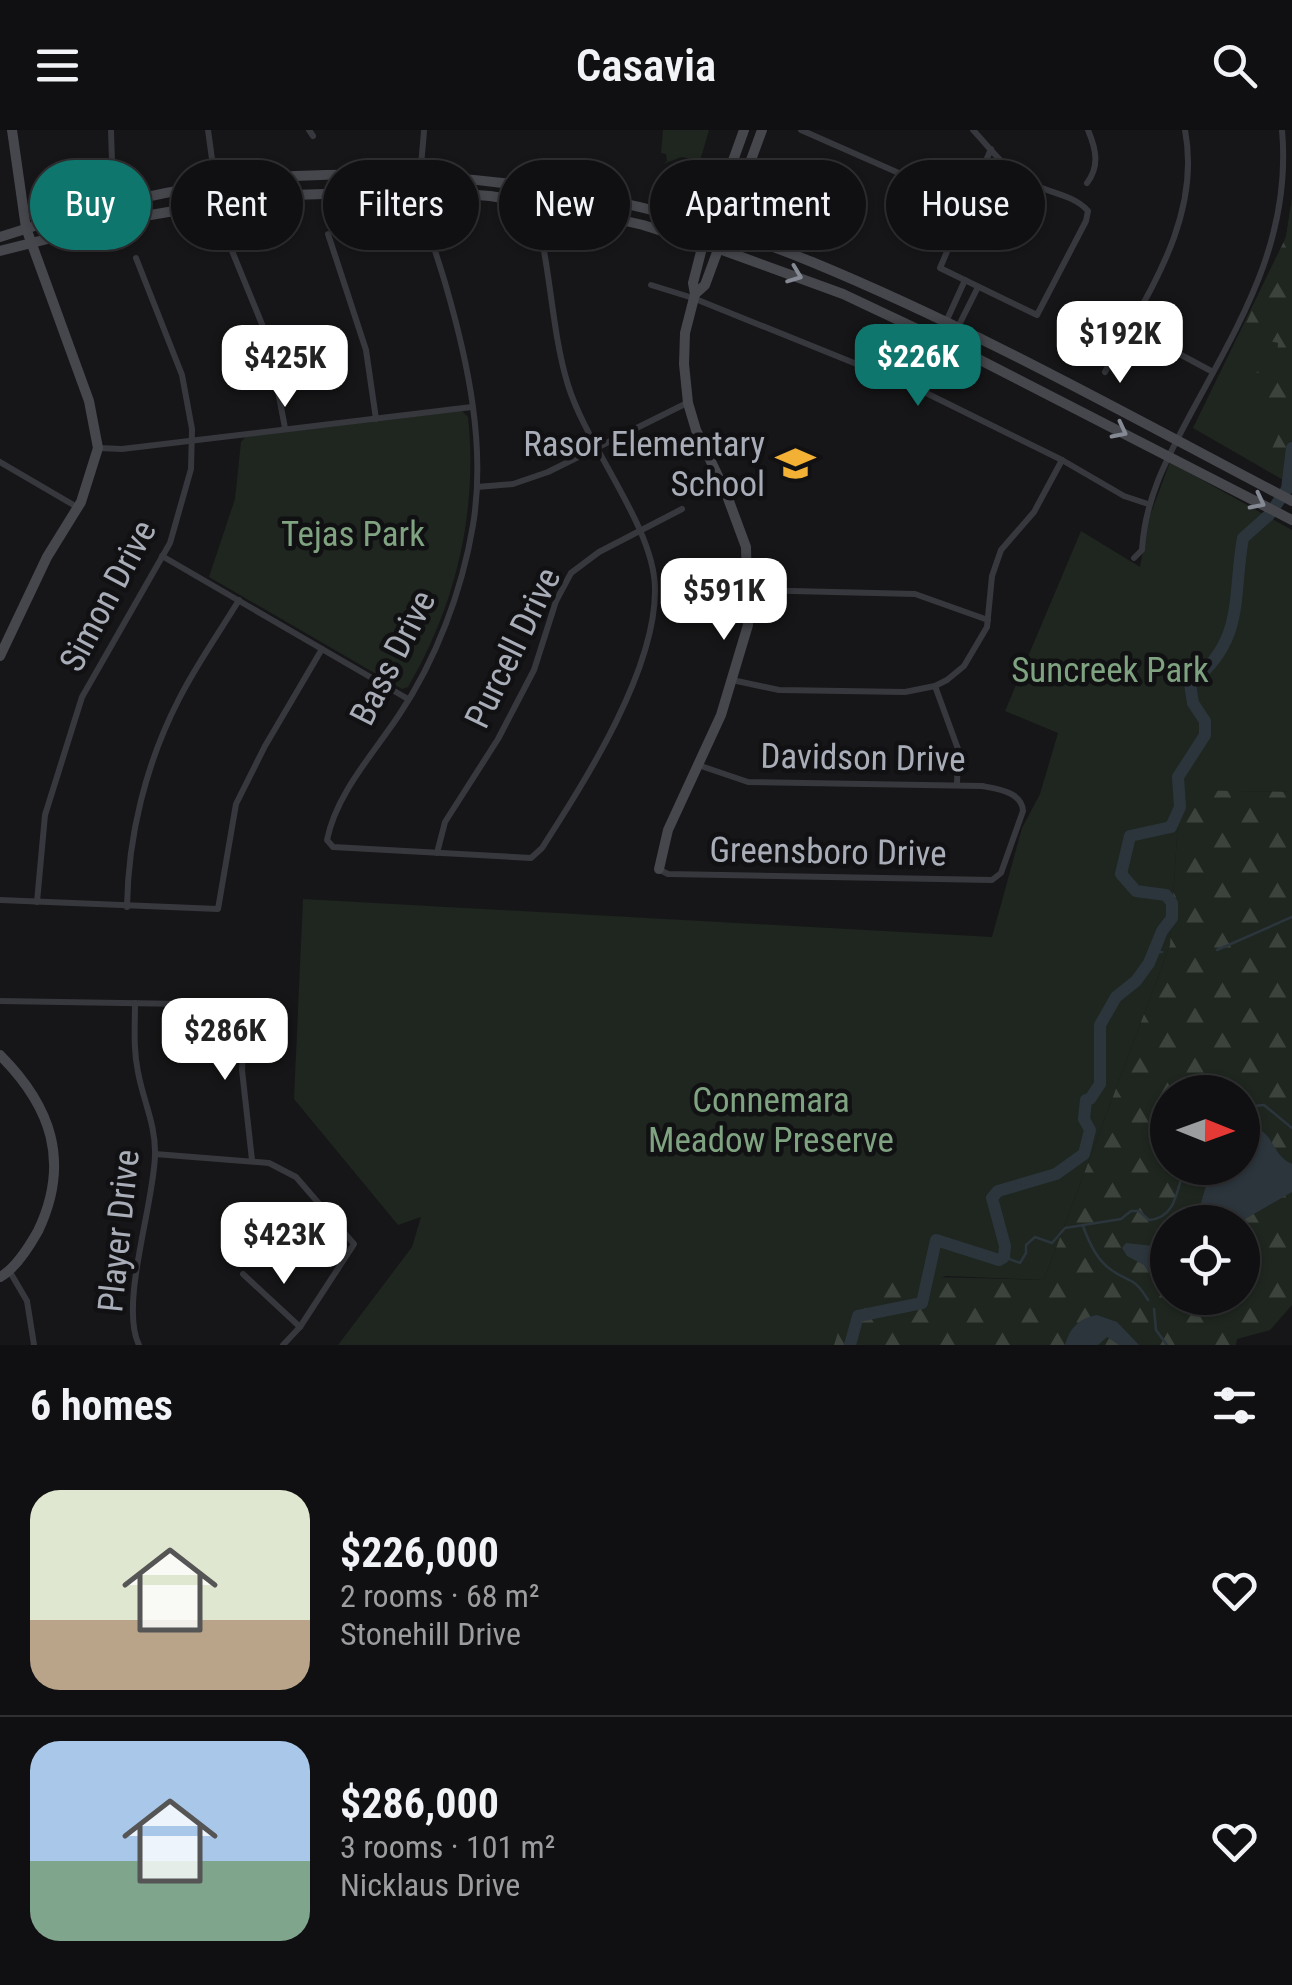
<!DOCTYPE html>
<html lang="en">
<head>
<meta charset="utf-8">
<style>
  :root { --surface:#101012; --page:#1e1e20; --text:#f1f3f6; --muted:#9c9d9f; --line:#303032; --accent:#0f766e }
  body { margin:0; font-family:"Roboto Condensed",sans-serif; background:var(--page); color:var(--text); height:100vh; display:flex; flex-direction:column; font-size:38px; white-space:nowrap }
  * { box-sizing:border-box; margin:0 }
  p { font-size:32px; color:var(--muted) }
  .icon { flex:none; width:55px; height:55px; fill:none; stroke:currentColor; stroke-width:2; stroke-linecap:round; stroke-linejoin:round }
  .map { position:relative; height:1215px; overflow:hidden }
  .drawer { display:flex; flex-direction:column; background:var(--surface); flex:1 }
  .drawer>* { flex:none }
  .top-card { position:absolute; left:30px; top:30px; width:1232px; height:90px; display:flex; gap:20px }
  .needle { width:65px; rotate:91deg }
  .tools { position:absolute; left:1150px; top:945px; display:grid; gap:20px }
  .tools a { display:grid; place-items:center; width:110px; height:110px; border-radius:50%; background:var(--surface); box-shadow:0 2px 8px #0004,0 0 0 2px var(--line); font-size:50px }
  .price { position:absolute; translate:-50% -85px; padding:0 22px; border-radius:20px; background:#fff; color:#222; font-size:32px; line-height:65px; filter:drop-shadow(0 2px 5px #0008) }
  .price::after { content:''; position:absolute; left:50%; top:60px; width:30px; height:22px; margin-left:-15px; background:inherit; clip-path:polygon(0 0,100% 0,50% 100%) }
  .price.selected { background:var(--accent); color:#fff }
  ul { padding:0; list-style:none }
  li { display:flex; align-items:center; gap:30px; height:250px; padding:0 30px }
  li+li { border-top:2px solid var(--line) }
  li span { display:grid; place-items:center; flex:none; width:280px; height:200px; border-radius:30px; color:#555 }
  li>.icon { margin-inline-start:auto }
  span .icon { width:120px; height:120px; fill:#fffc; stroke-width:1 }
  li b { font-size:42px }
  h2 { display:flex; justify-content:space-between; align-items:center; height:120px; padding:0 30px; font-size:42px }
  .pill { padding:0 35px; border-radius:45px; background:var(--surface); box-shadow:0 2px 8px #0004,0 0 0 2px var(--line); font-size:35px; line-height:90px }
  .pill.selected { background:var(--accent); color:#fff }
  header { display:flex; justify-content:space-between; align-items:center; height:130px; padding:0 30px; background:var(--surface); font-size:45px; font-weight:600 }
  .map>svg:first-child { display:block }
  .green { fill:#1e261f }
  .forest { fill:url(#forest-firs); fill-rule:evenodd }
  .water { fill:#2c353c }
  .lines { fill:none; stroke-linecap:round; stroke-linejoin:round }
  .stream { stroke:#2c353c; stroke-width:2.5 }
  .river { stroke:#2c353c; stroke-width:12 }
  .street { stroke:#37383d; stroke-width:6 }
  .secondary { stroke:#45474d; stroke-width:10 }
  .oneway { stroke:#858993 }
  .labels { text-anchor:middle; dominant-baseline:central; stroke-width:9; stroke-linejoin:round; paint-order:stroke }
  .poi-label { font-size:35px; fill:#a8adb8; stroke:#111113; text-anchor:end }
  .park-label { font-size:35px; fill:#7fa381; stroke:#111113 }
  .street-label { font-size:35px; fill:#a8adb8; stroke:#111113 }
</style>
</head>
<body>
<header><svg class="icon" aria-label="menu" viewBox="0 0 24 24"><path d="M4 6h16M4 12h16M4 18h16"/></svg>Casavia<svg class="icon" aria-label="search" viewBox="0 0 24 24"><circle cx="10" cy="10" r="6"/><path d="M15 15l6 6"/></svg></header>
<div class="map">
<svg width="1292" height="1215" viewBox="0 0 1292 1215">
  <defs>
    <pattern id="forest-firs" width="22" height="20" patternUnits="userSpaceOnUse" patternTransform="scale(2.5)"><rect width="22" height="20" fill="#1e261f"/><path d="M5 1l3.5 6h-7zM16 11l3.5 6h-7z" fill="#3c433d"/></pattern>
  </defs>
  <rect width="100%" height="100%" fill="#161618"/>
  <g class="green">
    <path d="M663,0h46l-9,31 -18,-4 -19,7 4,-3 -1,-7 -5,-1z"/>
    <path d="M706,47h6l4,7 -13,33 -45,-11v-13l29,8 12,-5z"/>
    <path d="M1292,68v287l-99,-57 93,-191z"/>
    <path d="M462,281l6,6c10,94 -12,188 -60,270l-6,2 -193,-112 26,-78 6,-57 4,-5z"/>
    <path d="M1170,332l122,68v262l-112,-1 -10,154 -126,335 -98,-4 -100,34 -12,35h-496l74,-98 9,-30 -23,8 -104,-126 9,-200 689,38 30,-109 18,-34 18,-61 -53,-22 76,-180 59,36 8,-46z"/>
  </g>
  <g class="forest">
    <path d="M1292,68v287l-29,-17 21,-45 -36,-22 -3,-22 32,-19 1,-17 -37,-9 45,-97z"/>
    <path d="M1180,660l112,2v513l-22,25 -33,9 -1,6h-402l11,-35 45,-34 154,4 126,-335zM1168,962h74v76h-74zM1168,1092h74v76h-74z"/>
  </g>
  <g class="water">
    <path d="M1257,999c17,5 15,26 35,35v28l-52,30h-50l10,-16 11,-37 31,-1c0,-13 4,-33 15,-39z"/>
    <path d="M1167,1111v43l-12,-4 -11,-15 -17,-9 -5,-8 4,-5 27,3z"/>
    <path d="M1097,1185l20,7 22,23h-20l-12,-8 -9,8h-33c5,-17 14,-27 32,-30z"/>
  </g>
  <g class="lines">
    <g class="stream">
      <path d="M1217,820l75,-33"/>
      <path d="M1153,822h9"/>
      <path d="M1242,977l22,-2 28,23"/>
      <path d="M1083,1096c5,14 14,34 27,43 20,15 23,6 38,31"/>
      <path d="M1004,1127l16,6 6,-10v-8l9,-8 17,6 13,-15 56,-9 10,-8h8l10,9c27,-2 28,-30 35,-52"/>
      <path d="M1154,1179l2,21 11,15"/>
    </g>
    <path class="river" d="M850,1215l8,-29 64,-13 14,-63 63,20 5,-3 1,-11 -13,-48 6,-7 58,-17 28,-20 6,-24 -6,-11 2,-19 4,-1 10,-15v-59l16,-28 20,-16 13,-18 13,-32 10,-13v-15l-6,-8 -30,-4 -15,-17 9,-38 41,-9 9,-20 -2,-30 27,-42v-14l-12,-18 -3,-19c56,-45 42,-85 53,-146l26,-23 18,-26 5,-41"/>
    <g class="street">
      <path d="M111,0l1,32"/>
      <path d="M208,0l13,94 47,115 17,89"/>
      <path d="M309,0l4,6"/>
      <path d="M424,0c-1,20 -5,41 -3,61 3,33 16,63 25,95 22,76 40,160 27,239 -11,66 -37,135 -74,190 -26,39 -63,79 -72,125l6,7 198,11 11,-10c43,-67 115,-179 113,-261 -2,-62 -68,-140 -87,-202 -13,-42 -16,-90 -24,-134"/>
      <path d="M801,0l166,73"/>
      <path d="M973,0c14,15 28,33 44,46 21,16 55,16 71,35l-2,10 -49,94 -97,-47 51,-119"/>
      <path d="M1087,53c13,-17 9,-34 1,-53"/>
      <path d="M328,104l38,116 10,69"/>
      <path d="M651,155l42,13 223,90 146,72 62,36 24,8"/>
      <path d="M1129,197l84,45"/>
      <path d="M1105,242c41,-76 97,-153 80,-242"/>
      <path d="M916,258l49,-108"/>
      <path d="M925,263l53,-106"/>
      <path d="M98,318l24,1 350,-42"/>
      <path d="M0,332l77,45"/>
      <path d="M477,357l36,-3 35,-12 139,-69"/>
      <path d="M162,426l246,143"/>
      <path d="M1134,428l8,-8c3,-51 24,-90 48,-135 50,-93 102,-175 92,-285"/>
      <path d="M750,460l165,4 73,26"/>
      <path d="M732,550l47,10 126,2 30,-6 12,-6 17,-14 23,-39 5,-51 9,-26 33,-38 28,-52"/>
      <path d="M935,556l23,63 -1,35"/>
      <path d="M437,723l8,-31 53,-83 36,-69 22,-69 15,-28 28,-21 83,-43"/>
      <path d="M660,740l8,4 324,6 9,-7 22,-62c-1,-19 -25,-22 -41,-25l-234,-4 -47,-16"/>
      <path d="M0,770l218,9 18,-105 29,-58 57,-97"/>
      <path d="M37,772l8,-87 37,-118 88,-154 21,-74 1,-40 -10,-54 -46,-117"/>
      <path d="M127,777c1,-71 19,-144 52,-208 17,-34 40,-66 60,-99"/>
      <path d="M0,871l245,4 -3,65 10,90"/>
      <path d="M135,873c0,23 -2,45 3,69 5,28 18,53 17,83 -1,49 -36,150 -16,190"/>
      <path d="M155,1024l114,9 27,14 58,67 -54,83 -17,18"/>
      <path d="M10,1142l17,29 7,44"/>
      <path d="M243,1144l57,53"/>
    </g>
    <g class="secondary">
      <path d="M0,107c94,-31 196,-55 295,-61 174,-9 356,20 517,86 167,69 321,156 480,239"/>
      <path d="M0,121l127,-32 130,-22 35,-2 129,-4 69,5 83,13 70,16 82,26 118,43 106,50 343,176"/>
      <path d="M695,164l10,-9 57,-155"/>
      <path d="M0,526l47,-99 34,-55 17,-54 -9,-47 -63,-173 -14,-98"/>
      <path d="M659,739l9,-39 53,-115 27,-90 -2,-78 -20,-54 -30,-63 -8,-27 -4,-39 1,-31 10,-39 -2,-11 10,-39 41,-114"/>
      <path d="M0,925c51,51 71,107 38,176 -9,16 -23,38 -38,46"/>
    </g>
  </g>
  <defs><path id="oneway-chevron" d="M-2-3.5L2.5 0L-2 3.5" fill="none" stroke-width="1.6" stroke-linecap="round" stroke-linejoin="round" transform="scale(2.5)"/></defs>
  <g class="oneway">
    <use href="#oneway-chevron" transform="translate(795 145) rotate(21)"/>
    <use href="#oneway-chevron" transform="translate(1120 301) rotate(27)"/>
    <use href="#oneway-chevron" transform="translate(1258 372) rotate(27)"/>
  </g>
  <defs>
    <symbol id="school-bare" viewBox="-9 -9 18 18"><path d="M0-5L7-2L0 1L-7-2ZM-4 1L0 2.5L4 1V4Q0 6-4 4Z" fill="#f2b134" stroke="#111113" stroke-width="2.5" paint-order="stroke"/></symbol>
  </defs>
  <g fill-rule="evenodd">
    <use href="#school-bare" x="768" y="306" width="55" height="55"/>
  </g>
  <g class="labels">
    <g class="poi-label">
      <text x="765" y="314">Rasor Elementary<tspan x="765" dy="40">School</tspan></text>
    </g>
    <g class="park-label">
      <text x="353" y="404">Tejas Park</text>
      <text x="1110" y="540">Suncreek Park</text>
      <text x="771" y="970">Connemara<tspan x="771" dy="40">Meadow Preserve</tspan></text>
    </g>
    <g class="street-label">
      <text transform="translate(108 466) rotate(-62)">Simon Drive</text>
      <text transform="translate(513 518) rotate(-64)">Purcell Drive</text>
      <text transform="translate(393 528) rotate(-63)">Bass Drive</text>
      <text transform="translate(863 628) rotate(1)">Davidson Drive</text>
      <text transform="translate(828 722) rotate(1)">Greensboro Drive</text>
      <text transform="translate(119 1101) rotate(-84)">Player Drive</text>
    </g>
  </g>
</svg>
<div class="tools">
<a><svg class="needle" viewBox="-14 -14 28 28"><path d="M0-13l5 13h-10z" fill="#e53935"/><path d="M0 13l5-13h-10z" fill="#9c9d9f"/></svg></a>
<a><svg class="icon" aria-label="locate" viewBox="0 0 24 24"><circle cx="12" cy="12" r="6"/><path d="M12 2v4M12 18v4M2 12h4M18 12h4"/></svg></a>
</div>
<b class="price" style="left:1120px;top:256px">$192K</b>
<b class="price selected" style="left:918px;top:279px">$226K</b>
<b class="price" style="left:285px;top:280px">$425K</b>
<b class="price" style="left:724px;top:513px">$591K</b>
<b class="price" style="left:225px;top:953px">$286K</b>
<b class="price" style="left:284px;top:1157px">$423K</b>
<div class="top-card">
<a class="pill selected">Buy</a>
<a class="pill">Rent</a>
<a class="pill">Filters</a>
<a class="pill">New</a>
<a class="pill">Apartment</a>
<a class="pill">House</a>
</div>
</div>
<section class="drawer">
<h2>6 homes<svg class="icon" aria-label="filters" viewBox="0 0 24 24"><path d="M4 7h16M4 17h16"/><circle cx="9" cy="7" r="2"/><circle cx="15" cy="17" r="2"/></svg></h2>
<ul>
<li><span style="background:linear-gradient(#dfe7d0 65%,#b9a48a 0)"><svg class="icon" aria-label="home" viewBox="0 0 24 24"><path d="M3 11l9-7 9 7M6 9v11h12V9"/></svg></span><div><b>$226,000</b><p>2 rooms · 68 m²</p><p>Stonehill Drive</p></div><svg class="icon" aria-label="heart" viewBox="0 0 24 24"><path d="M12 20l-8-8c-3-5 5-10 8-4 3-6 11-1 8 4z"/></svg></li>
<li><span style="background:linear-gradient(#a9c7e8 60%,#7fa58c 0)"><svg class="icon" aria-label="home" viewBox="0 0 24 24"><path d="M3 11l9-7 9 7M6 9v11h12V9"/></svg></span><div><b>$286,000</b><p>3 rooms · 101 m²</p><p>Nicklaus Drive</p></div><svg class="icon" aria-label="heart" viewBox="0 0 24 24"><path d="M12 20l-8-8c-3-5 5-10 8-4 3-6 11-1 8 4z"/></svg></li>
</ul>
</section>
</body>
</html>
